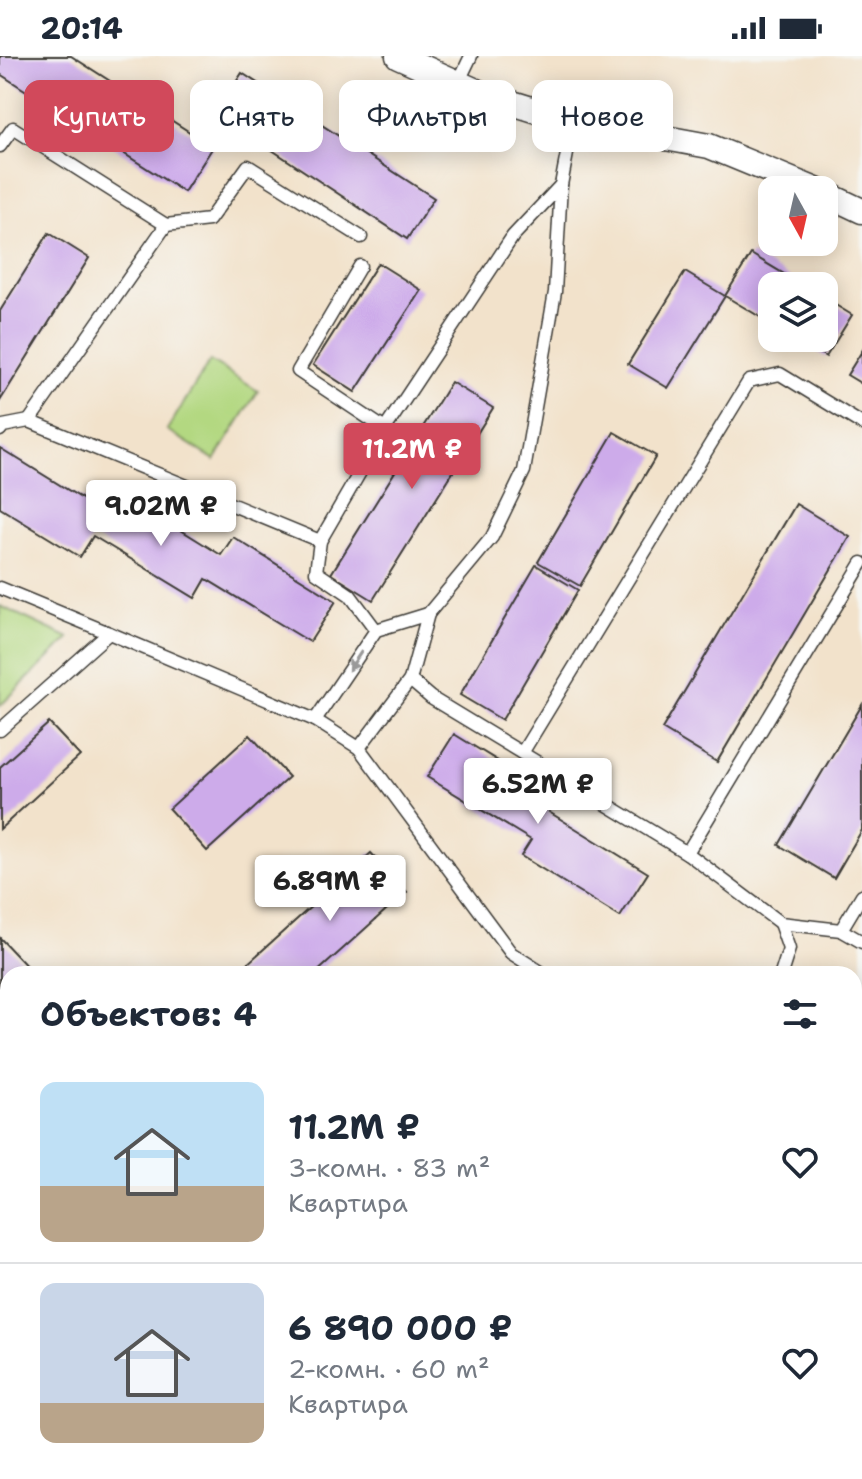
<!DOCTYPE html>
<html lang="ru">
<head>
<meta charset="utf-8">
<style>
  :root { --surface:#fff; --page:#f2f2f3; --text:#1f2937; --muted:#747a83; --line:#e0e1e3; --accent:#d1495b }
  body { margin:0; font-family:"Shantell Sans",sans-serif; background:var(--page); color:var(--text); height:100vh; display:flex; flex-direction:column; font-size:30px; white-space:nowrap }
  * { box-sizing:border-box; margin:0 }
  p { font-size:26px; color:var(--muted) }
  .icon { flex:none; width:44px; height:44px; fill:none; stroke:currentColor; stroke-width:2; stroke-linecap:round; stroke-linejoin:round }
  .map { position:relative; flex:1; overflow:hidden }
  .panel { position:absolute; left:0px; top:910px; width:862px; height:514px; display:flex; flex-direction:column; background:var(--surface); border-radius:24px 24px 0 0; box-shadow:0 4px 20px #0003 }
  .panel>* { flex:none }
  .top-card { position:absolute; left:24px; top:24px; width:814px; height:72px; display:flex; gap:16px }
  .needle { width:52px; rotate:172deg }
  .buttons { position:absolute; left:758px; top:120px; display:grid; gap:16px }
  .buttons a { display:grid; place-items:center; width:80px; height:80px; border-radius:16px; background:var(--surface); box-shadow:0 4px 20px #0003; font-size:40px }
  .price { position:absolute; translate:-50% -68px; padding:0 18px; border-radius:8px; background:#fff; color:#222; font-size:26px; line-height:52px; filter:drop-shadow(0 2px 4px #0008) }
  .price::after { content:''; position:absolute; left:50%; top:48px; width:24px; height:18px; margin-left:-12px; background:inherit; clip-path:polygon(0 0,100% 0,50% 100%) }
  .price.selected { background:var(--accent); color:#fff }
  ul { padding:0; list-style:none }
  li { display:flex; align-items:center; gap:24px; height:200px; padding:0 40px }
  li+li { border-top:2px solid var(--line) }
  li span { display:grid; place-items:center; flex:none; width:224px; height:160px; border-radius:16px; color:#555 }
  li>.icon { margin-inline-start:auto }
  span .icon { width:96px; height:96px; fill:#fffc; stroke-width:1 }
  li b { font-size:34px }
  h2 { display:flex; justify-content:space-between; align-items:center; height:96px; padding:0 40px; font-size:34px }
  .tag { padding:0 28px; border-radius:16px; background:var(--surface); box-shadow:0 4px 20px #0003; font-size:28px; line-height:72px }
  .tag.selected { background:var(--accent); color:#fff }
  .status { display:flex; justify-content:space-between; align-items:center; height:56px; padding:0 40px; background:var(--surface); direction:ltr }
  .status svg { height:22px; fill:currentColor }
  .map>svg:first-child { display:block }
  .green { fill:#b3d881; stroke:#687a4e; stroke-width:2 }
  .building { fill:#cdabea }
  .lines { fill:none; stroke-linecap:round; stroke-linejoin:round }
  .lane-casing { stroke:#3c3a36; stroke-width:15 }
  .street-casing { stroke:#3c3a36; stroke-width:27 }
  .lane { stroke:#fff; stroke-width:12 }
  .street { stroke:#fff; stroke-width:24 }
  .oneway { fill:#999 }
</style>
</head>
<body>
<div class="status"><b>20:14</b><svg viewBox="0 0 49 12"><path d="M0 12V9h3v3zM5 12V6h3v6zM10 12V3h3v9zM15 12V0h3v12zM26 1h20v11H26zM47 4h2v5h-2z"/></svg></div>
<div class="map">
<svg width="862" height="1423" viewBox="0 0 862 1423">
  <rect width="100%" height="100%" fill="#f6f6f2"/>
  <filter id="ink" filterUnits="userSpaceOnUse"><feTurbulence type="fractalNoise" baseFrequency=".0125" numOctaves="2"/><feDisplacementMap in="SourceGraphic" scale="16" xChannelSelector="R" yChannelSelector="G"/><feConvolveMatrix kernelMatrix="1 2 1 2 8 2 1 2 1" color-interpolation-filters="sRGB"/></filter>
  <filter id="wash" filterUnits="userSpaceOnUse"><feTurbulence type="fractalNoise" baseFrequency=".006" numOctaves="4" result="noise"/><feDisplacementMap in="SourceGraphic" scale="32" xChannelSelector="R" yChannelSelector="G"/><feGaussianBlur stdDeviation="1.8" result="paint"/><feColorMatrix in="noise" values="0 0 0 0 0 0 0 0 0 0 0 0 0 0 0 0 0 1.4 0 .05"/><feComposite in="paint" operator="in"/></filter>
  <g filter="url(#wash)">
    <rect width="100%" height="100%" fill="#f2e2cb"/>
    <g class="green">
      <path d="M210,305l48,30 -43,69 -48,-30z"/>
      <path d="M0,550l69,32 -69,68z"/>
      <path d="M862,1332v91h-28l4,-7h16l1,-72z"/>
    </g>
    <g id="blocks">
      <g class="building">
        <path d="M0,0h71l142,91 -29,45 -184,-118z"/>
        <path d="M242,17l192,125 -27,41 -191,-126z"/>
        <path d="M49,177l40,25 -89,143v-90z"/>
        <path d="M751,198l53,32h-32v38l-47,-28z"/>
        <path d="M378,207l43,27 -66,102 -42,-27z"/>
        <path d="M685,216l40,24 -57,92 -40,-24z"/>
        <path d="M824,242l28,17 -26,42 -31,-19h29z"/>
        <path d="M862,295v33l-15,-9z"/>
        <path d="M451,326l42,26 -120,192 -42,-26z"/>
        <path d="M614,376l42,24 -76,130 -42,-24z"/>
        <path d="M0,392l107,66 13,-22 101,63 12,-18 103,64 -26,41 -104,-63 -11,19 -102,-62 -13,21 -80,-49z"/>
        <path d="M796,448l54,33 -133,225 -55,-33z"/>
        <path d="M536,509l42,25 -76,130 -42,-25z"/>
        <path d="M862,649v125l-28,48 -55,-33z"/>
        <path d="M49,667l31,33 -80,73v-62z"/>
        <path d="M454,678l104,64 -9,14 99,61 -28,44 -99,-61 10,-16 -104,-63z"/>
        <path d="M250,679l39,42 -82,74 -38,-42z"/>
        <path d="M371,797l36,39 -21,18 -71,64h-79z"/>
        <path d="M0,882l34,36h-26v50l-8,-9z"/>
        <path d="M854,967l8,6v77l-8,-5z"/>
        <path d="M0,1078l8,10v60l-7,6 7,9v49l-8,6z"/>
        <path d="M854,1227l8,5v73l-8,13z"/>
        <path d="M0,1378l8,9v29h25l6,7h-39z"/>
        <path d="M90,1416h79l-8,7h-80z"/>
        <path d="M455,1416h111l11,7h-112z"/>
        <path d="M764,1416h56l-4,7h-57z"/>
      </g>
    </g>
  </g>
  <g filter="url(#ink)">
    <use href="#blocks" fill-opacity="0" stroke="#3c3a36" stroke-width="2"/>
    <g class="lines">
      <defs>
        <g id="lane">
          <path d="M458,27l13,-27"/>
          <path d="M0,90l13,-18 153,97 -137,196 291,120"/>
          <path d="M166,169l43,-5 39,-54 113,71"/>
          <path d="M360,210l-62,105 87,58"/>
          <path d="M0,374l3,-4 26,-5"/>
          <path d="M0,532l109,45 -109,97"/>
          <path d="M428,558l64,-77 32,-66 31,-179 6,-107"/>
          <path d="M376,574l-26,-35 -34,-23 4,-31 65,-112 128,-193 48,-51 8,-42 -2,-23"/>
          <path d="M109,577l206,87 44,28 152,205 33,21"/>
          <path d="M410,624l21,18 256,155 93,70 61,7"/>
          <path d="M315,664l61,-90 52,-16 -18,66 -51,68"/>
          <path d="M522,697l227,-372 31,-7 82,50"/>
          <path d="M687,797l175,-290"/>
          <path d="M862,839l-21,35 21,12"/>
          <path d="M780,867l9,26 -8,25"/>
          <path d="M0,1014l8,5"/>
          <path d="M854,1079l8,4"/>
          <path d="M854,1182l8,-7"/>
          <path d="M0,1337l8,10"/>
          <path d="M330,1416l2,7"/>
          <path d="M407,1416l11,7"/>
          <path d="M682,1416l11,7"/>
          <path d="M633,1423l7,-7"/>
          <path d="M730,1423l5,-7"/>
        </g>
        <g id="street">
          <path d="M398,0l85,38 84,26 142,26 107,44"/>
          <path d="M824,137l38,18"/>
        </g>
      </defs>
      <use href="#lane" class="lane-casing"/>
      <use href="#street" class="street-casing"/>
      <use href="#lane" class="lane"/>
      <use href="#street" class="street"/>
    </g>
    <defs><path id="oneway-solid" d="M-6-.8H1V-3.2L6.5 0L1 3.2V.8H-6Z" transform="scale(2)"/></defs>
    <use class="oneway" href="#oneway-solid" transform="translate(355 605) rotate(124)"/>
  </g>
</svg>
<div class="buttons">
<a><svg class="needle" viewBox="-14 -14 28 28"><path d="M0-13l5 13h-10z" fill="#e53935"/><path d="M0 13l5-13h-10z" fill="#747a83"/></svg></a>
<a><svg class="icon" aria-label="layers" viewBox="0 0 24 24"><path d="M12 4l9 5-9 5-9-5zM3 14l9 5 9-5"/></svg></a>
</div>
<b class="price selected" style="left:412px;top:435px">11.2M ₽</b>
<b class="price" style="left:161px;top:492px">9.02M ₽</b>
<b class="price" style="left:538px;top:770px">6.52M ₽</b>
<b class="price" style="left:330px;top:867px">6.89M ₽</b>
<div class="top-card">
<a class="tag selected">Купить</a>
<a class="tag">Снять</a>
<a class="tag">Фильтры</a>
<a class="tag">Новое</a>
</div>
<section class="panel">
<h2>Объектов: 4<svg class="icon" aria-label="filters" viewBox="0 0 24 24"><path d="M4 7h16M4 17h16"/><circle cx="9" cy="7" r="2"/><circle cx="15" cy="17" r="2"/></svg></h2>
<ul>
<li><span style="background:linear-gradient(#bfe0f5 65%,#b9a48a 0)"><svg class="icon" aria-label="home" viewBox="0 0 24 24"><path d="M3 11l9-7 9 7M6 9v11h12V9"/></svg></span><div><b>11.2M ₽</b><p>3-комн. · 83 m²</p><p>Квартира</p></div><svg class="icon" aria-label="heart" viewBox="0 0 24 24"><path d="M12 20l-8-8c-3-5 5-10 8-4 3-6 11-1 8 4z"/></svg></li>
<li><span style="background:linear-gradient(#c9d6e8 75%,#b9a48a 0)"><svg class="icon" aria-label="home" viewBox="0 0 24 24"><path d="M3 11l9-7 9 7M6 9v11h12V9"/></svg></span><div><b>6 890 000 ₽</b><p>2-комн. · 60 m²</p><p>Квартира</p></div><svg class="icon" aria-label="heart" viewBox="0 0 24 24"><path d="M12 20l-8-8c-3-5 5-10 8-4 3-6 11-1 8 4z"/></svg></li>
</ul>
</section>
</div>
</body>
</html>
